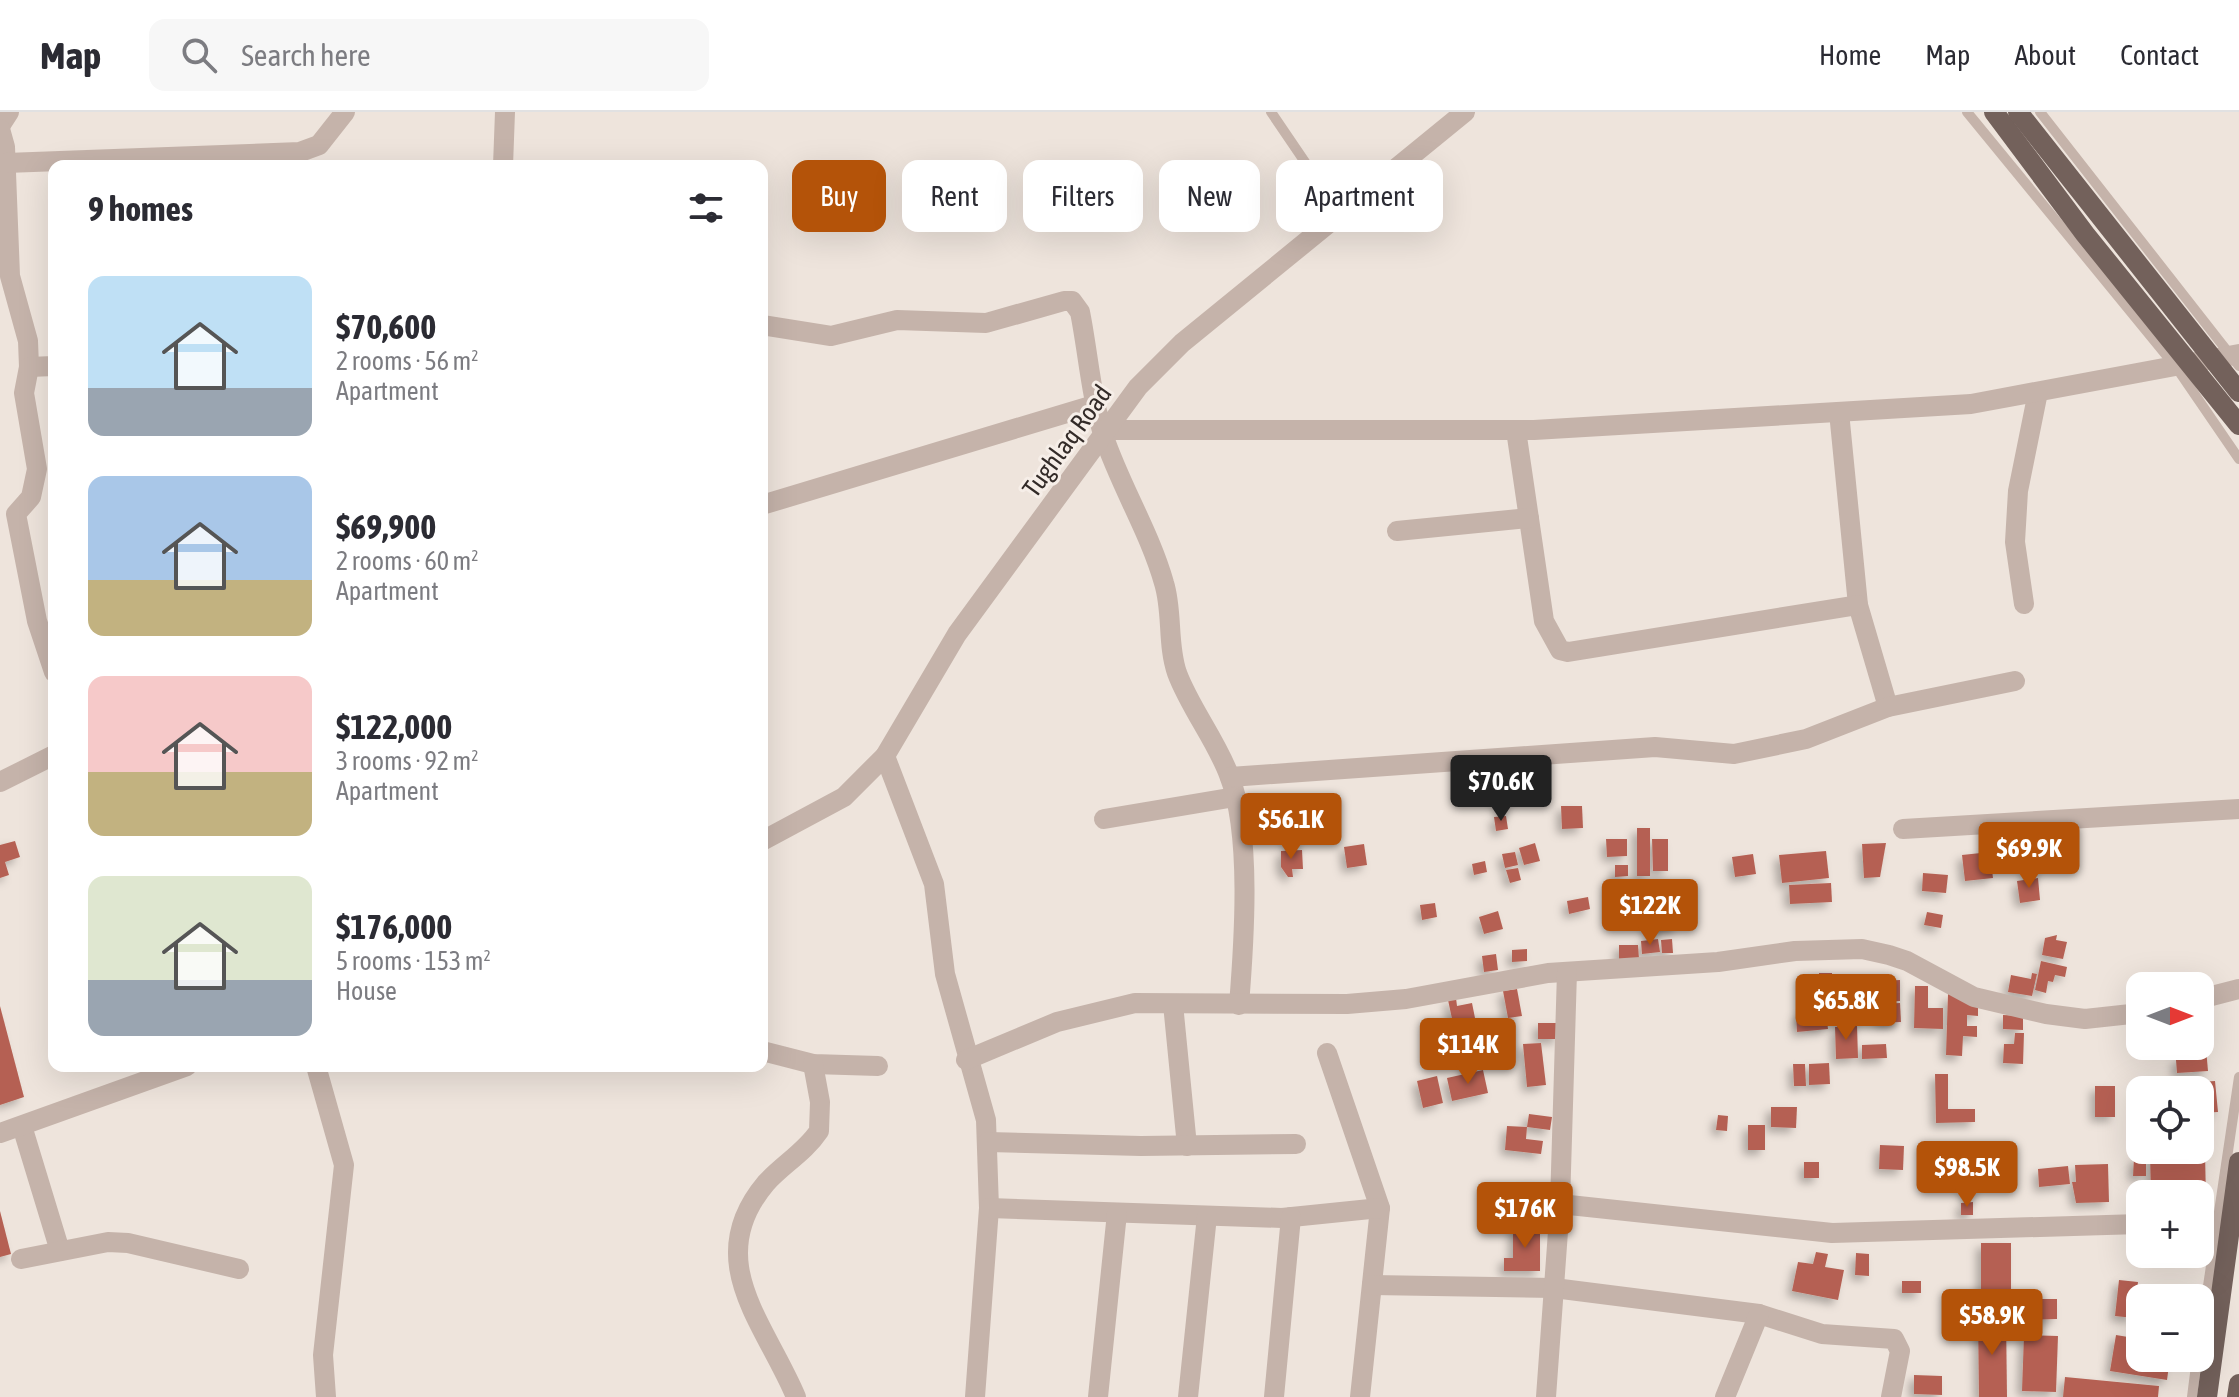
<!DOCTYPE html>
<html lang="en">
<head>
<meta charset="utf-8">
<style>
  :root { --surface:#fff; --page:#f7f7f7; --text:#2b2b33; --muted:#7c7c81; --line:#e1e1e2; --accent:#b45309 }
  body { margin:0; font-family:"Asap Condensed",sans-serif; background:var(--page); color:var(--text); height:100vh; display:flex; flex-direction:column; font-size:30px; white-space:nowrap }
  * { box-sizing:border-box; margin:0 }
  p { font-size:26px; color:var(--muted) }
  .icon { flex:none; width:44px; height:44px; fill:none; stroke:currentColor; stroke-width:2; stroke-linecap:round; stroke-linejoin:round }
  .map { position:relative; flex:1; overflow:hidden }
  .details { position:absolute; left:48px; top:48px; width:720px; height:912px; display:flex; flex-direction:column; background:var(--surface); border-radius:16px; box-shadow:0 8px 32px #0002 }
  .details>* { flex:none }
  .top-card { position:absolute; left:792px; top:48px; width:760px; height:72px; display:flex; gap:16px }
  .needle { width:52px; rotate:90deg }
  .buttons { position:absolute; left:2126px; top:860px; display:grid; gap:16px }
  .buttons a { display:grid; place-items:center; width:88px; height:88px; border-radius:16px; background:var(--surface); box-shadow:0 8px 32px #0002; font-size:40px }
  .price { position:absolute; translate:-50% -68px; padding:0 18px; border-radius:8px; background:var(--accent); color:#fff; font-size:26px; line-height:52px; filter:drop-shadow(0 2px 4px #0008) }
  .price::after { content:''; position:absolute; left:50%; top:48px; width:24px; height:18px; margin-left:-12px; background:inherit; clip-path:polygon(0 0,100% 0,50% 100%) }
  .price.selected { background:#222; color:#fff }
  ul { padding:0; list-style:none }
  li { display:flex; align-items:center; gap:24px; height:200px; padding:0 40px }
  li span { display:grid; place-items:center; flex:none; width:224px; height:160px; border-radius:16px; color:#555 }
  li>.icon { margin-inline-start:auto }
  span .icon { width:96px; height:96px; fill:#fffc; stroke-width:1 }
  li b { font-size:34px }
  h2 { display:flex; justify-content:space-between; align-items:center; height:96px; padding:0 40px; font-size:34px }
  .pill { padding:0 28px; border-radius:16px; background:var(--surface); box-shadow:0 8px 32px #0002; font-size:28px; line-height:72px }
  .pill.selected { background:var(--accent); color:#fff }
  header { display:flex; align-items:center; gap:48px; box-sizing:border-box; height:112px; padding:0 40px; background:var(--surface); border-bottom:2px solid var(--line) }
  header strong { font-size:38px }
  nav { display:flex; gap:44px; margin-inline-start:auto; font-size:28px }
  .search { width:560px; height:72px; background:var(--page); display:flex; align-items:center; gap:20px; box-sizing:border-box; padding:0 28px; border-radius:16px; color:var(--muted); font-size:30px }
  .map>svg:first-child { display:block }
  .building { fill:#b56153; filter:url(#shadow) }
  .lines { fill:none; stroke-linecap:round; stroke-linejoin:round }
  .service { stroke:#c5b3aa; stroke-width:10 }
  .minor { stroke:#c5b3aa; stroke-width:20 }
  .tertiary { stroke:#c5b3aa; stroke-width:20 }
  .primary { stroke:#73615b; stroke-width:20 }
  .primary-bridge { stroke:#73615b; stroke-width:20 }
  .labels { text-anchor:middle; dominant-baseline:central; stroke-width:6; stroke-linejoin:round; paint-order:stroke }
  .street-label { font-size:26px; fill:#332b28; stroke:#f6eee8 }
</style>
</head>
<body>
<header>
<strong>Map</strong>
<div class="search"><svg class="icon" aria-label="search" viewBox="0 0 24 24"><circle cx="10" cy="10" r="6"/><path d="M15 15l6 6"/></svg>Search here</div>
<nav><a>Home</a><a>Map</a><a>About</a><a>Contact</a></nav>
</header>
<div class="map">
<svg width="2239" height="1285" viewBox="0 0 2239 1285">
  <defs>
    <filter id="shadow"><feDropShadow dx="-5" dy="5" stdDeviation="4" flood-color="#0004"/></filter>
  </defs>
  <rect width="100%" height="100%" fill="#eee4dc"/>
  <g class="building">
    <path d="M1561,694h21l1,22 -21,1z"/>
    <path d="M1506,704l2,13 -12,2 -2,-14z"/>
    <rect x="1637" y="716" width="13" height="48"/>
    <path d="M1606,727h21v17l-20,1z"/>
    <path d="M1652,727h16v32h-15z"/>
    <path d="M15,729l5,16 -15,5 4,13 -9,3v-33z"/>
    <path d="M1535,731l5,18 -16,4 -5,-17z"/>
    <path d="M1886,731l-6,34 -16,1 -2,-34z"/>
    <path d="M1364,732l3,21 -20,3 -3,-21z"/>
    <path d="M1302,738l1,19h-11l1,8h-5l-7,-10v-16z"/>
    <path d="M1826,739l3,27 -47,5 -3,-28z"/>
    <path d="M1515,740l3,13 -13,3 -3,-14z"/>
    <path d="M1990,740l3,26 -28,3 -3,-26z"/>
    <path d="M1753,742l3,20 -21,3 -3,-20z"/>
    <path d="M1485,749l2,11 -13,3 -2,-11z"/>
    <path d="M1615,753h13v11l-13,1z"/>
    <path d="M1518,756l3,12 -11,3 -4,-13z"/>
    <path d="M1923,761l25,2 -2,18 -24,-2z"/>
    <path d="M2038,766l2,22 -20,3 -3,-22z"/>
    <rect x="1616" y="768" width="14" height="13"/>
    <path d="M1645,769l2,24 -12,1 -2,-24z"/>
    <path d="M1831,771l1,19 -42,2 -1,-19z"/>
    <path d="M1660,779h10l1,20h-10z"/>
    <rect x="1616" y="784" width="15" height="14"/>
    <path d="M1588,785l2,12 -21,5 -2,-13z"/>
    <path d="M1435,791l2,14 -15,3 -2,-15z"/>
    <path d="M1498,799l5,18 -19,5 -5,-17z"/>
    <path d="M1927,800l16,3 -2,13 -17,-3z"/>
    <path d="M1677,802l1,15 -19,1 -1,-15z"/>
    <path d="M2057,823l-1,5 11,2 -4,17 -21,-4 3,-17z"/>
    <path d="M1658,827l2,13 -18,2 -1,-13z"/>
    <path d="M1672,827l1,14h-11l-1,-13z"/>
    <path d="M1619,833h19l1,14h-20z"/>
    <path d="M1527,837v12l-15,1v-12z"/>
    <path d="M1496,842l2,16 -14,2 -2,-16z"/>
    <path d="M2041,849l26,6 -2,10 -10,-2 -2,7 -5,-1 -2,12 -11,-3z"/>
    <rect x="1819" y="861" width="13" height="16"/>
    <path d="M2032,861l5,1 -5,22 -24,-4 3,-17 20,4z"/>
    <path d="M1900,868v21l-20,1v-21z"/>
    <path d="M1915,874h13v22h15v21l-29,-1z"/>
    <path d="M1517,877l5,27 -14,2 -5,-27z"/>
    <path d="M1948,882l30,11v11l-11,-1v11h10v11l-14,-1 -1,20 -16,-1z"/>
    <path d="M1456,886l1,8 15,-3 4,20 -22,5 -6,-28z"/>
    <path d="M1900,891l1,19 -21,1v-19z"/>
    <path d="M0,894l24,91 -24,8z"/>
    <path d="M1826,899l2,18 -31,3 -1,-18z"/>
    <path d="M2003,903l20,1v14l-20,-1z"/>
    <rect x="1538" y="911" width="21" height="16"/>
    <path d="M1857,914l1,32 -22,1 -1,-32z"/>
    <path d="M1474,916l8,36 -15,3 -9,-36z"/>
    <path d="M2015,921h9l-1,31 -20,-1 1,-19h10z"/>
    <path d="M1541,931l5,42 -19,2 -4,-43z"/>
    <path d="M1886,932l1,14 -25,1v-14z"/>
    <path d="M2206,936l2,23 -31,2 -1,-13z"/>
    <path d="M1829,951l1,21 -21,1v-21z"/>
    <path d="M1793,952h12l1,22h-12z"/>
    <path d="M1483,958l5,23 -36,8 -5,-23z"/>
    <path d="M1935,962h13v35h27v13l-39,1z"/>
    <path d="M1437,964l6,27 -20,5 -6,-27z"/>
    <path d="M2215,969l3,31 -18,1v-23h-27l-1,-6z"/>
    <rect x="2095" y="974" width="20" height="31"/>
    <path d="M1771,995h26l-1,21 -25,-1z"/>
    <path d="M1529,1002l23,3 -2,13 -23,-3z"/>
    <path d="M1718,1003l10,1 -1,15 -11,-1z"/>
    <rect x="1748" y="1013" width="17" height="25"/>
    <path d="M1507,1014l20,1 -1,12 17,2 -2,13 -36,-4z"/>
    <path d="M1880,1033l24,1 -1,24 -24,-1z"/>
    <path d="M2205,1040l1,48h-6v-6h-49l-1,-40z"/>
    <path d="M2134,1046h12v18h-13z"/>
    <rect x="1804" y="1050" width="15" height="16"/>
    <path d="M2108,1052l1,38 -33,1 -4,-21h4l-1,-17z"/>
    <path d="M2068,1054l2,18 -31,3 -1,-18z"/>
    <path d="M1525,1072h16l1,40h-16z"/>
    <path d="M1973,1090v13h-12v-12z"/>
    <path d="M0,1099l11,43 -11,3z"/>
    <path d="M1513,1115h27v44h-36v-13h9z"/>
    <rect x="1981" y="1131" width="30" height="50"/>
    <path d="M1816,1140l12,2 -3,13 19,3 -6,30 -46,-9 6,-29 15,2z"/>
    <path d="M1856,1141l13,1v22l-14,-1z"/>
    <path d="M2119,1168l19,2 -4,36 -19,-2z"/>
    <rect x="1902" y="1169" width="19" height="12"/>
    <path d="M2023,1187h34v20l-33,1z"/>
    <path d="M1978,1205h28l1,80h-28z"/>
    <path d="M2024,1223l34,1 -2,56 -34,-1z"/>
    <path d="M2116,1223l24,4v19h30l-3,22 -57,-9z"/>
    <path d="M1914,1263l28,1v19l-28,-1z"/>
    <path d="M2065,1265l94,9 -1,11h-95z"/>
  </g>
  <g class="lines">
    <g class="service">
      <path d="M1271,0l68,100"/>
      <path d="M1967,0l209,255 63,92"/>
      <path d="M2040,0l199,254"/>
      <path d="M2200,1228l39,-263"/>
      <path d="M2192,1285l5,-39"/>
    </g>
    <g class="minor">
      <path d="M0,14l9,-14"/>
      <path d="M0,17l5,18 5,129 18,65 1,26 -5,26 13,76 -6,28 -15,17 21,107 17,51"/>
      <path d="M6,51l294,-11 19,-7 26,-33"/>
      <path d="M503,54l2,-54"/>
      <path d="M762,213l69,11 66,-16 89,3 78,-22h8l8,11c8,40 11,85 24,125 17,50 46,96 60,146 9,29 3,61 13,90 13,35 39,67 52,102 23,58 15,168 10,230"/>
      <path d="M29,255l25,-1"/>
      <path d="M1839,300l19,193 30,102"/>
      <path d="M1516,318l28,191 16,29 8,2 290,-47"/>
      <path d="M762,393l335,-101"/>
      <path d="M1397,419l132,-13"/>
      <path d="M2024,492l-9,-62 3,-51 20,-99"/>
      <path d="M885,644l49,128 11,90 41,146 3,88 -14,189"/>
      <path d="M1230,665l425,-30 79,7 72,-15 82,-32 127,-26"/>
      <path d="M0,670l54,-27"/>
      <path d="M1104,707l131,-22"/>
      <path d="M1903,717l336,-20"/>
      <path d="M2200,887l39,-10"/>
      <path d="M1173,892l14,142"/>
      <path d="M762,939l51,13 65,2"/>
      <path d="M1327,941l53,155 -20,189"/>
      <path d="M966,948l91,-38 78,-19 212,1 59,-5 142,-26 170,-11 77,-11 67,-2 27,6 18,6 67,36 72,17 39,5 55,-6"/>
      <path d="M316,954l28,99 -21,190 3,42"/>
      <path d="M22,1014l38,125"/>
      <path d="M988,1030l153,4 155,-2"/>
      <path d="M1560,1092l272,29 308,-9"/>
      <path d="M989,1096l293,10 98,-10"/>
      <path d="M2200,1111l17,-1"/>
      <path d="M21,1147l87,-17 20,1 111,26"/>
      <path d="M1372,1173l182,3 205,26 63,20 72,5 6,12 -9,46"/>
      <path d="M796,1285c-31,-74 -95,-137 -30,-214 16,-18 39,-31 53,-52l1,-29 -7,-38"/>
      <path d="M1098,1285l19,-184"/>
      <path d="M1188,1285l19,-181"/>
      <path d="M1274,1285l17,-180"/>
      <path d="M1546,1285l14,-193 7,-232"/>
      <path d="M1725,1285l34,-83"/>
    </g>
    <g class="tertiary">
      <path d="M1108,318h426l437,-26 268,-50"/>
      <path d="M762,729l82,-44 41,-41 72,-122 181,-247 44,-44 283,-231"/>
      <path d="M0,1021l187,-67"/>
    </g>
    <g class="primary">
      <path d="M2207,1285l32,-235"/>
      <path d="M2237,1285l2,-13"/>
    </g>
    <g class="primary-bridge">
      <path d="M1994,0l91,122 154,191"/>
      <path d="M2018,0l221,280"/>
    </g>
  </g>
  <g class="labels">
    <g class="street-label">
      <text transform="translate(1067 329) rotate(-54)">Tughlaq Road</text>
    </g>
  </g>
</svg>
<div class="buttons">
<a><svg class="needle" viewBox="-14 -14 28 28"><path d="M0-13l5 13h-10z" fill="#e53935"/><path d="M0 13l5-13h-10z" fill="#7c7c81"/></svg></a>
<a><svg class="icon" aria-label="locate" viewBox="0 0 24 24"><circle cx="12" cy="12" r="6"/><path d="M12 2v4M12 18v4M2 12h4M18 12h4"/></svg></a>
<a>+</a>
<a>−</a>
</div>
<b class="price selected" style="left:1501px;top:711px">$70.6K</b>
<b class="price" style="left:1291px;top:749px">$56.1K</b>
<b class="price" style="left:2029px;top:778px">$69.9K</b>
<b class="price" style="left:1650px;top:835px">$122K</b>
<b class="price" style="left:1846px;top:930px">$65.8K</b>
<b class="price" style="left:1468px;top:974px">$114K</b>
<b class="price" style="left:1967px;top:1097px">$98.5K</b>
<b class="price" style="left:1525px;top:1138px">$176K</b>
<b class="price" style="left:1992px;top:1245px">$58.9K</b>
<div class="top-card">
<a class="pill selected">Buy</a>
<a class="pill">Rent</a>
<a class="pill">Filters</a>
<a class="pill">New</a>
<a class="pill">Apartment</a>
</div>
<section class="details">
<h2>9 homes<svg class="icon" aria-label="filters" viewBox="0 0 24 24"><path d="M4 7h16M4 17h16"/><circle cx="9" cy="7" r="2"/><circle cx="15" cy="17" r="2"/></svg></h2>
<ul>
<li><span style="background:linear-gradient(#bfe0f5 70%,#9aa5b1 0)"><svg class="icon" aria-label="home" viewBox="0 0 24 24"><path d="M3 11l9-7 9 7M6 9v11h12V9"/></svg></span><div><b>$70,600</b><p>2 rooms · 56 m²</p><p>Apartment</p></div></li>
<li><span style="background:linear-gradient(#a9c7e8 65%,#c2b280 0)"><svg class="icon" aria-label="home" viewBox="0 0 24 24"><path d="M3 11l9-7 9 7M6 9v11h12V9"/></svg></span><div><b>$69,900</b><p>2 rooms · 60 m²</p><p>Apartment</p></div></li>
<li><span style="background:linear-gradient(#f6c9c9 60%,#c2b280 0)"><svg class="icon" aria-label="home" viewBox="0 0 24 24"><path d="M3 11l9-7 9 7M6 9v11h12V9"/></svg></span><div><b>$122,000</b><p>3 rooms · 92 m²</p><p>Apartment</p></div></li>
<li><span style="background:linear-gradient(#dfe7d0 65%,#9aa5b1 0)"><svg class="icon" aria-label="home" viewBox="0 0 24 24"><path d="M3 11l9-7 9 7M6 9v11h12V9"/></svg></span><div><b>$176,000</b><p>5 rooms · 153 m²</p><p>House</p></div></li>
</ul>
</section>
</div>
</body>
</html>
